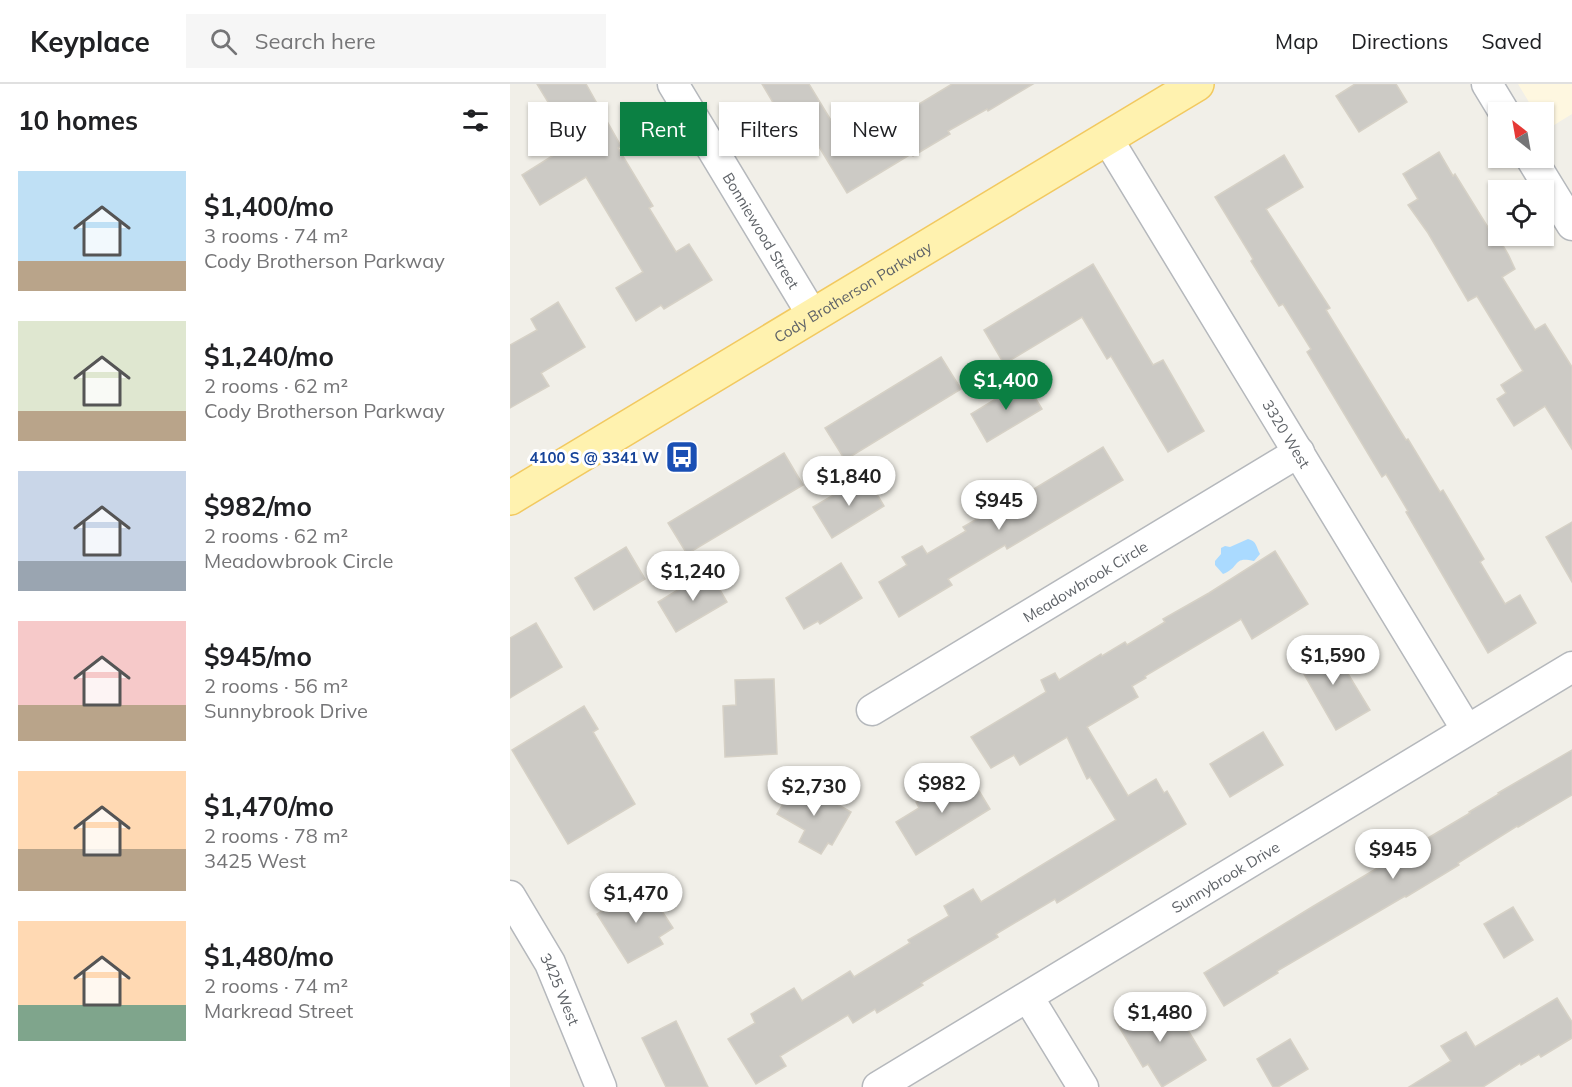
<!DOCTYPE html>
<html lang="en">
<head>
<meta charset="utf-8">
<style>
  :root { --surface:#fff; --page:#f6f6f6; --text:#202124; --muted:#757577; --line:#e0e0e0; --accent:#0b8043 }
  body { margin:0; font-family:Mulish,sans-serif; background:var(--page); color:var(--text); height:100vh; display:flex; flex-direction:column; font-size:22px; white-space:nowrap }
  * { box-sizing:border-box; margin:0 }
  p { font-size:20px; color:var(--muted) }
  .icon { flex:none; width:33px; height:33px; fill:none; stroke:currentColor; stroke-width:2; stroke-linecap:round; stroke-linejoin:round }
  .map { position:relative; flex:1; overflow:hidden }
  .panel { display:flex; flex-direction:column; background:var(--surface); width:510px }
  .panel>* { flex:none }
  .top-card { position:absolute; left:18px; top:18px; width:570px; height:54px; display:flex; gap:12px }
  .needle { width:39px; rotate:329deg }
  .fabs { position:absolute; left:978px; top:18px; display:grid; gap:12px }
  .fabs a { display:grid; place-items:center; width:66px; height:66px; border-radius:0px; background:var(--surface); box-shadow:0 2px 4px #0004; font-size:30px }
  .price { position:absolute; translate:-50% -51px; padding:0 14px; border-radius:21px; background:#fff; color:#222; font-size:20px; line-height:39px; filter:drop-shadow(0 2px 3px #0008) }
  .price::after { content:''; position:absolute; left:50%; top:36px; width:18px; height:14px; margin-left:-9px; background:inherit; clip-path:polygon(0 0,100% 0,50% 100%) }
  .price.active { background:var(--accent); color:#fff }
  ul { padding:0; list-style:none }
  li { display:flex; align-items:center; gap:18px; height:150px; padding:0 18px }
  li span { display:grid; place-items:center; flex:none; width:168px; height:120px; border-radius:0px; color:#555 }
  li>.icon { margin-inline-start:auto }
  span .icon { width:72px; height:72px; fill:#fffc; stroke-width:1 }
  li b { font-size:26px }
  h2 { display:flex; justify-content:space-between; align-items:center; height:72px; padding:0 18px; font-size:26px }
  .tag { padding:0 21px; border-radius:0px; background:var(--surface); box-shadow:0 2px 4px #0004; font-size:21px; line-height:54px }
  .tag.active { background:var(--accent); color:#fff }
  header { display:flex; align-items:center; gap:36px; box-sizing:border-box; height:84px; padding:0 30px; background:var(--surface); border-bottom:2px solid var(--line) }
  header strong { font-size:28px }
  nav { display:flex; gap:33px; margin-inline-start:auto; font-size:21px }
  .search { width:420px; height:54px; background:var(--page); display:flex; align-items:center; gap:15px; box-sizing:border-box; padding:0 21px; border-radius:0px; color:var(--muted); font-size:22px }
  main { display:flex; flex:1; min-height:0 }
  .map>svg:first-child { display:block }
  .commercial { fill:#fef7e0 }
  .water { fill:#aadaff }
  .building { fill:#cccac5; stroke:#d6d1c6; stroke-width:1.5 }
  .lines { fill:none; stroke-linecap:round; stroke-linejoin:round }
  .minor-casing { stroke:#b5b8bc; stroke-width:33 }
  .major-casing { stroke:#f2c960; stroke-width:36 }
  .minor { stroke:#fff; stroke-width:30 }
  .major { stroke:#fff2af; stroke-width:33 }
  .labels { text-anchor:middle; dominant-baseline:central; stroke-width:6; stroke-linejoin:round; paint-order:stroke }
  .street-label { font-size:15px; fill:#5f6368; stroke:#fff }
  .transit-label { font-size:15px; font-weight:bold; fill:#164399; stroke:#fff; text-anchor:end }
</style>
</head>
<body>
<header>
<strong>Keyplace</strong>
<div class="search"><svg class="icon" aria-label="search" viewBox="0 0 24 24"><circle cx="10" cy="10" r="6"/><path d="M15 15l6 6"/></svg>Search here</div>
<nav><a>Map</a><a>Directions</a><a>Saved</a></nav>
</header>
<main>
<section class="panel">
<h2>10 homes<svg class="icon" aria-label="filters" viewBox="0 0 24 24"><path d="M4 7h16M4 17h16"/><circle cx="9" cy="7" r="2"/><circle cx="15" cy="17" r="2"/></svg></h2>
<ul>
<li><span style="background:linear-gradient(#bfe0f5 75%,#b9a48a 0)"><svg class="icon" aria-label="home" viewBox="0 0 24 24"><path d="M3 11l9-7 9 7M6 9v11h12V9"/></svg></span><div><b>$1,400/mo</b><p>3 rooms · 74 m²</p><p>Cody Brotherson Parkway</p></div></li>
<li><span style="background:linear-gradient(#dfe7d0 75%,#b9a48a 0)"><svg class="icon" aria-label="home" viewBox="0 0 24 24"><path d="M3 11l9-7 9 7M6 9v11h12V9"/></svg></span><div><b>$1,240/mo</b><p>2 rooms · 62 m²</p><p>Cody Brotherson Parkway</p></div></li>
<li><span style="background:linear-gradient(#c9d6e8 75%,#9aa5b1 0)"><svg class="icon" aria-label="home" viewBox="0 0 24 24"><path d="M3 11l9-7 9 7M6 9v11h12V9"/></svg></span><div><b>$982/mo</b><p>2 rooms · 62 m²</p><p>Meadowbrook Circle</p></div></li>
<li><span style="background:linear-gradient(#f6c9c9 70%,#b9a48a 0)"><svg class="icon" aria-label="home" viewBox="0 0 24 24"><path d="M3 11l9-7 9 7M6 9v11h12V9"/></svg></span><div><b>$945/mo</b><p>2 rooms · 56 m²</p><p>Sunnybrook Drive</p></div></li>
<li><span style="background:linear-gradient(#ffd9b3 65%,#b9a48a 0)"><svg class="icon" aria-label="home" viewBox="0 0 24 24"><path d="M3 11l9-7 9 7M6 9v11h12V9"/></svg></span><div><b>$1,470/mo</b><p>2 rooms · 78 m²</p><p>3425 West</p></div></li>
<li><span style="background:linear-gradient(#ffd9b3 70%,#7fa58c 0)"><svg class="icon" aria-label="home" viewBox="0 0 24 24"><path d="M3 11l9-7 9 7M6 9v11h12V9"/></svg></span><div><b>$1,480/mo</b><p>2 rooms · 74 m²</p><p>Markread Street</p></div></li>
</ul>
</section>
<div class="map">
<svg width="1062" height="1003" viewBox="0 0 1062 1003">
  <rect width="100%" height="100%" fill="#f1efe8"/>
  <path class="commercial" d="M1008,0h54v30l-26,16 -2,-4v-14h-9z"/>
  <path class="water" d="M738,455c9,2 8,8 12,15l-6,7c-22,-5 -13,6 -31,13l-8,-9v-4l6,-7v-6l4,-2 5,1z"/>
  <g class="building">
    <path d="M27,0h49l35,62 -3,2 35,58 -4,2 27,44 13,-8 23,36 -48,29 -3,-4 -25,16 -20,-33 27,-16 -57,-95 -46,28 -18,-30 51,-32z"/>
    <path d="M252,0h47l26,43 15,-10 13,21 89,-54h81l-45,27 -1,-2 -39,22 2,3 -37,22 -2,-2 -64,39 -49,-81 -14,9z"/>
    <path d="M845,0h41l11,18 -48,30 -23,-36z"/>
    <path d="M929,68l14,24 2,-2 34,55 3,-2 16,27 7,15 -13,8 33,53 10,-6 27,43v82l-27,-43 -31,20 -17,-27 9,-6 -5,-8 22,-14 -46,-75 -9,5 -40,-68 -20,-28 10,-6 -15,-25z"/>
    <path d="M774,71l19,32 -37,22 64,99 -4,2 80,130 2,-1 32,53 3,-2 41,69 -4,3 25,42 15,-9 16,28 -48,30 -82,-141 2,-1 -22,-37 -4,3 -75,-125 4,-3 -28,-45 -4,2 -28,-45 2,-2 -38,-62z"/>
    <path d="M583,180l60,101 10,-5 41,71 -36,21 -57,-96 -4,3 -25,-42 -78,47 -20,-34z"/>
    <path d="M48,218l27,45 -44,26 8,13 -39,22v-63l27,-15 -6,-11z"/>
    <path d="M431,273l20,32 -116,71 -20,-32z"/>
    <path d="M515,297l17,28 -55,33 -16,-28z"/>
    <path d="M593,363l20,33 -116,69 -2,-4 -57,34 4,6 -53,32 -20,-35 28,-17 -5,-8 20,-11 5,8 39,-23 -3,-4 65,-37 1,2z"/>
    <path d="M274,369l19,32 -116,69 -19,-31z"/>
    <path d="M356,392l18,30 -52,32 -19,-31z"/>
    <path d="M1062,438v60l-26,-45z"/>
    <path d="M116,463l19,32 -51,31 -19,-32z"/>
    <path d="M765,467l33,53 -56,35 -11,-20 -96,57 1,2 -14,8 6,11 -51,30 41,69 28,-17 8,14 3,-2 19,33 -129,79 -2,-4 -59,35 2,3 -77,46 2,2 -46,28 -2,-4 -22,14 -5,-8 -68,41 6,10 -30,18 -28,-45 27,-16 -4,-9 43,-26 8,13 48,-30 4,6 56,-34 -2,-3 41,-24 -5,-10 29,-17 8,13 135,-82 -26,-43 -3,2 -20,-42 -47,28 -6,-10 -23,13 -20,-31 75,-45 -5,-12 14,-7 4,7 42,-26 1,2 23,-14 2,3 38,-23 -2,-3 46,-26z"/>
    <path d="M331,479l21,35 -42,26 -2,-3 -14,8 -18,-31z"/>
    <path d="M199,487l18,31 -51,30 -18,-30z"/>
    <path d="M26,539l26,44 -52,31v-60z"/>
    <path d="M818,557l42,69 -34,20 -40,-70z"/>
    <path d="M264,595l3,75 -52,3 -2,-51 13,-1 -1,-25z"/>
    <path d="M74,622l14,23 -5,3 42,72 -67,40 -56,-94z"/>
    <path d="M753,648l20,33 -53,32 -20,-33z"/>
    <path d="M1062,666v45l-54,32 -1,-1 -59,37 1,2 -53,32 -1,-1 -128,75 1,2 -54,33 -20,-33 108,-66 158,-94 -1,-1 30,-18 -1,-1z"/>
    <path d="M460,692l20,33 -74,46 -20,-33 23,-14 -3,-6 24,-15 3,5z"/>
    <path d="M287,697l54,31 -19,33 -4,-2 -7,11 -22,-12 6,-12 -28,-16z"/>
    <path d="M135,801l28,43 -14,9 4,7 -35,19 -31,-49z"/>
    <path d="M1003,823l20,33 -29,18 -20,-34z"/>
    <path d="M1047,914l15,24v16l-31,19 -2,-3 -18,11 -1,-2 -37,24h-74l42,-26 -10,-15 25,-14 9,15z"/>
    <path d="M638,916l16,26 16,-9 26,43 -44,27 -14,-23 -5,3 -28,-47z"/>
    <path d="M166,937l32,66h-42l-24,-49z"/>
    <path d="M780,955l18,30 -30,18h-5l-16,-28z"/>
  </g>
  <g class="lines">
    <defs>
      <g id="minor">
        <path id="s1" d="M163,0l140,232"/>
        <path d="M977,0l17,28"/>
        <path id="s2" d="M597,54l360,592"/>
        <path d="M1021,74l41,67"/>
        <path id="s3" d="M362,626l427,-258"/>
        <path id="s4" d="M0,812l40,67 51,124"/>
        <path d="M518,913l55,90"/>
        <path id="s5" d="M368,1003l694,-420"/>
      </g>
      <g id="major">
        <path id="s6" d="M0,414l687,-414"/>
      </g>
    </defs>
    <use href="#minor" class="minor-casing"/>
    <use href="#major" class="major-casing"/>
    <use href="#minor" class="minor"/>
    <use href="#major" class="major"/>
  </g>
  <defs>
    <symbol id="bus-square" viewBox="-11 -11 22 22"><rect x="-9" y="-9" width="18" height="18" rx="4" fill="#1a4fb4" stroke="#fff"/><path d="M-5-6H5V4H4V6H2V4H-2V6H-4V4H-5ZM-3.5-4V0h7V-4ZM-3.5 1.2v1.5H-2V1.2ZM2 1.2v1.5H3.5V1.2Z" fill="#fff"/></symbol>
  </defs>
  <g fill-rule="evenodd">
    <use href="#bus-square" x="153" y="354" width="38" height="38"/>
  </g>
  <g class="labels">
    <g class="street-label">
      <text stroke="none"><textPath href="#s1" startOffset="171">Bonniewood Street</textPath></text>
      <text stroke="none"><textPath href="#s6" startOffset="400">Cody Brotherson Parkway</textPath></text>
      <text stroke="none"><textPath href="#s2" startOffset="346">3320 West</textPath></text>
      <text stroke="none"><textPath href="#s3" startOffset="249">Meadowbrook Circle</textPath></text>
      <text stroke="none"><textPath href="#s5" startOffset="406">Sunnybrook Drive</textPath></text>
      <text stroke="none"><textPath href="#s4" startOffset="106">3425 West</textPath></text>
    </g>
    <g class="transit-label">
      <text x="149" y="373">4100 S @ 3341 W</text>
    </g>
  </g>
</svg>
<div class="fabs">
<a><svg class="needle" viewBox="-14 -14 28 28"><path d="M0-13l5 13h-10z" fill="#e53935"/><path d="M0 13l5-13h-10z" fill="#757577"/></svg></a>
<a><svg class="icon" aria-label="locate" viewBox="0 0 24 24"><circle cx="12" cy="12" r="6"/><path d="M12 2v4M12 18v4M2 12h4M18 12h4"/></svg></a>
</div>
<b class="price active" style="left:496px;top:327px">$1,400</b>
<b class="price" style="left:339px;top:423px">$1,840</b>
<b class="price" style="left:489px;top:447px">$945</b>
<b class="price" style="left:183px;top:518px">$1,240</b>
<b class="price" style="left:823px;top:602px">$1,590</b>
<b class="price" style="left:432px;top:730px">$982</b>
<b class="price" style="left:304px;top:733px">$2,730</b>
<b class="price" style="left:883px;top:796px">$945</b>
<b class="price" style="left:126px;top:840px">$1,470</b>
<b class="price" style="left:650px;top:959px">$1,480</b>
<div class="top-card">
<a class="tag">Buy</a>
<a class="tag active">Rent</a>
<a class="tag">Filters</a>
<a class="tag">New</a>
</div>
</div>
</main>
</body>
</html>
